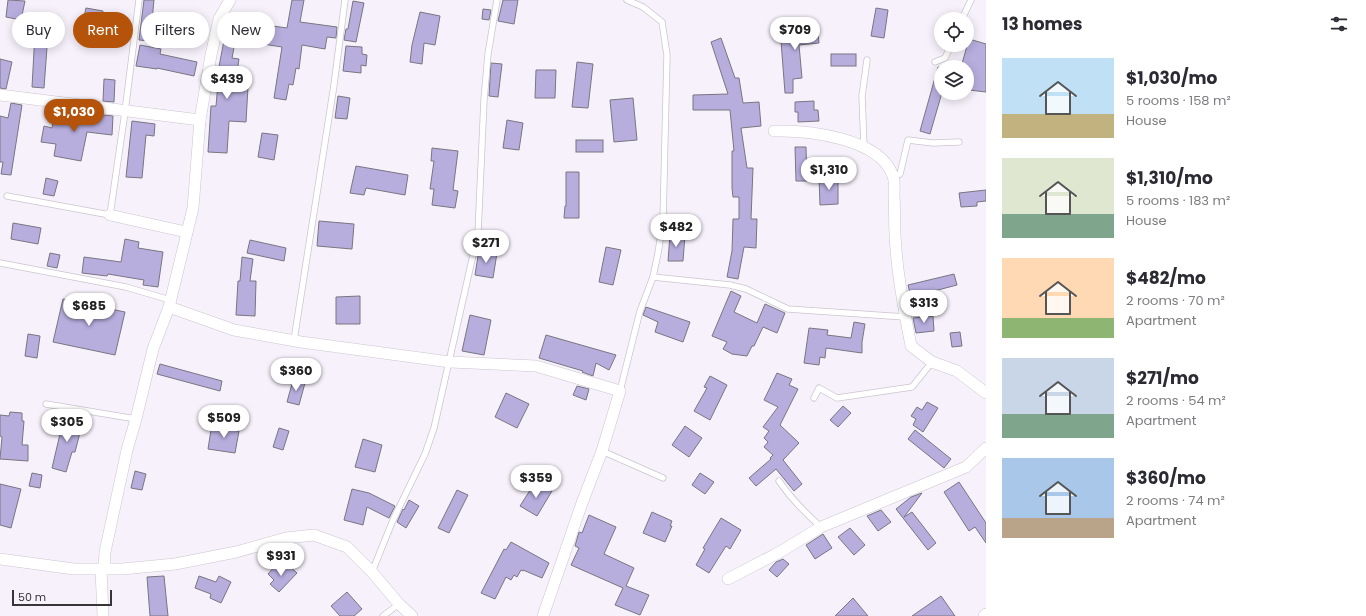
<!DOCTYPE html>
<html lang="en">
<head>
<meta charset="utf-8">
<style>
  :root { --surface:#fff; --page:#f7f7f7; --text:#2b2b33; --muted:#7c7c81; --accent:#b45309 }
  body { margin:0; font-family:Poppins,sans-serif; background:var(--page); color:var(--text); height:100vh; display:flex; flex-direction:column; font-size:15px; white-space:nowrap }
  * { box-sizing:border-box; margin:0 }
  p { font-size:13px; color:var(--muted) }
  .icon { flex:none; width:22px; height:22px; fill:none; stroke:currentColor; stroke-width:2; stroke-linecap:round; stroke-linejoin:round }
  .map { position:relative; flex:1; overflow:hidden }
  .side { display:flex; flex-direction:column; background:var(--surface); width:380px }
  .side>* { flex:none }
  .top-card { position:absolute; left:12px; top:12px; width:380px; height:36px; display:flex; gap:8px }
  .tools { position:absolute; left:934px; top:12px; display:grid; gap:8px }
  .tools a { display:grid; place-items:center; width:40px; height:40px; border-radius:50%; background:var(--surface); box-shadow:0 2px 10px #0003; font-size:20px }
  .scale { position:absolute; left:12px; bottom:10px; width:100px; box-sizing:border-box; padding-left:4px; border:2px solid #383539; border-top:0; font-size:11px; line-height:14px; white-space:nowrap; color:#383539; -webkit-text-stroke:3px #f7f1fb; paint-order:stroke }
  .price { position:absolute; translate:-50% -34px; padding:0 9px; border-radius:14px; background:#fff; color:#222; font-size:13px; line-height:26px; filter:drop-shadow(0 1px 2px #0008) }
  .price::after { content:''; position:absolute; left:50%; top:24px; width:12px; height:9px; margin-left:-6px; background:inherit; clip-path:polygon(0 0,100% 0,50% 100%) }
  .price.on { background:var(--accent); color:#fff }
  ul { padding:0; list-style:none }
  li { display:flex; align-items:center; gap:12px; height:100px; padding:0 16px }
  li span { display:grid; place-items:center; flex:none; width:112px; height:80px; border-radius:0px; color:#555 }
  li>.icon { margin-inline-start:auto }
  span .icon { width:48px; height:48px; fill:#fffc; stroke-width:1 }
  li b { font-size:17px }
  h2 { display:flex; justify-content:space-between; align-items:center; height:48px; padding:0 16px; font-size:17px }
  .tag { padding:0 14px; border-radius:18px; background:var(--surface); box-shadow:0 2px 10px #0003; font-size:14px; line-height:36px }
  .tag.on { background:var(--accent); color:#fff }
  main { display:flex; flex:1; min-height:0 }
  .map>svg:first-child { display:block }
  .building { fill:#b7aede; stroke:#787680 }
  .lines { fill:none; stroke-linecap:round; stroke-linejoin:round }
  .service-casing { stroke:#cbc5cf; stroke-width:7 }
  .minor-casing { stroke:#cbc5cf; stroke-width:12 }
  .service { stroke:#fff; stroke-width:5.5 }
  .minor { stroke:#fff; stroke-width:11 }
</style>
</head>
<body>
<main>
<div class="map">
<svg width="986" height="616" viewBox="0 0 986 616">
  <rect width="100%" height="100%" fill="#f7f1fb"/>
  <g class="building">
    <path d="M8,0l17,1 -4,19 -15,-3z"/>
    <path d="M144,0h10l-4,41 -11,-1z"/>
    <path d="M292,0h12l-4,22 37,5 -1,11 -9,-1 -2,12 -23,-4 -3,24 -3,-1 -3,17 -4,-1 -3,16 -12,-2 8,-51 -26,-4 3,-19 28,4z"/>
    <path d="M503,0h15l-4,24 -16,-3z"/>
    <path d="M353,1l11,2 -8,39 -12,-2 2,-11h2z"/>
    <path d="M86,8l17,3 -4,23 -18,-4z"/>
    <path d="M876,8l12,2 -4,28 -13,-2z"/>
    <path d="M483,9l8,1 -2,10 -7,-1z"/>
    <path d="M420,12l20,4 -5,29 -11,-2 -2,21 -12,-2 2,-17z"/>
    <path d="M817,25l2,18 -20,2 3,33 -9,1v14h-8l-5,-65z"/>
    <path d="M35,33l13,1 -4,54 -12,-1z"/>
    <path d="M225,35l11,2 -4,21 7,1 -4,27 13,1 -2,35 -17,-1 -2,32 -19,-1 3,-46h5l3,-34h-1z"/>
    <path d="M721,38l14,40h4l4,25 16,-1 2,24 -20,2 6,40h6l-2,51h6l-1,29 -12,-1 -6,32 -11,-2 5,-26 1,-32h6v-22h-6l-1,-9v-37h2l-4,-41h-37v-15l35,-1 -17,-52z"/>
    <path d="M969,39l17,5v48l-17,-2 2,-17 -4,-2v-4h-6z"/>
    <path d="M140,45l21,4 -1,5 37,8 -3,14 -37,-8v1l-21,-3z"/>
    <path d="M346,46l16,1v7l5,1 -1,11 -5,-1v8l-18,-2z"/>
    <rect x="831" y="54" width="25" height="12"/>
    <path d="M0,59l12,3 -6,27 -6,-1z"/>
    <path d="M577,62l16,2 -5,44 -16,-1z"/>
    <path d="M491,63l11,1 -4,33 -9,-1z"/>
    <path d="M938,67h3v29l-11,38 -10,-3z"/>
    <path d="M536,70h20l-1,28h-20z"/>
    <path d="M104,79l11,1 -1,22 -11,-1z"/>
    <path d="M338,96l12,2 -3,21 -12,-1z"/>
    <path d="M633,98l4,42 -23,2 -4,-42z"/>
    <path d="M814,101v9h4l1,11 -21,1v-10h-3v-10z"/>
    <path d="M11,103l11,2 -11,70 -10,-1 2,-12h-3v-46l8,2z"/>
    <path d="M55,110l21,3 -1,5 22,3v-5l5,1v-2l11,1 -1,19 -25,-3 -6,29 -27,-5 2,-12 -15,-2 3,-16 8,2z"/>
    <path d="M507,120l16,3 -4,27 -16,-2z"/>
    <path d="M132,121l23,3 -1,12 -8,-1 -4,43 -16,-1z"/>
    <path d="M262,133l16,2 -4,25 -16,-3z"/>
    <rect x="576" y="140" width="27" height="12"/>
    <path d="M795,147h11l1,34h-11z"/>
    <path d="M432,148l26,3 -5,39 5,1 -3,17 -23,-3 2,-16h-4l4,-28h-3z"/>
    <path d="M356,166l52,9 -3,20 -39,-7 -2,7 -14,-2z"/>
    <path d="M566,172h13v46h-15l1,-12h1z"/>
    <path d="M819,177h19v27l-18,1z"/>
    <path d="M46,178l12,3 -4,15 -11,-2z"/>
    <path d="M986,190v11l-9,1v4l-16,1 -2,-14z"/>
    <path d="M319,221l35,3 -2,25 -35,-3z"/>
    <path d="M13,223l28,5 -3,16 -27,-5z"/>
    <path d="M670,235h15l-2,26h-15z"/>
    <path d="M125,239l14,3 -1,6 25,4 -5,35 -15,-2 1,-5 -36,-6 -1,2 -25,-3 2,-16 37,5z"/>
    <path d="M250,240l36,8 -2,13 -37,-8z"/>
    <path d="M606,247l15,3 -8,35 -14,-3z"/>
    <path d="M479,250l18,3 -4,25 -18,-3z"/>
    <path d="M50,253l10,2 -3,13 -10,-2z"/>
    <path d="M242,257l11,2 -3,22h6l-1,35 -19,-1 2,-34h2z"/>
    <path d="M954,274l3,11 -46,12 -3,-12z"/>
    <path d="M731,291l10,5 -7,16 23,11 8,-19 20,9 -8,20 -14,-6 -9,19h-2l-5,10 -15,-2 -9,-5 4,-7 -15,-6z"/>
    <path d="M360,296v28h-24v-27z"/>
    <path d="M63,299l62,13 -10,43 -62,-13z"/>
    <path d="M646,307l44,15 -7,20 -28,-10 3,-10 -15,-7z"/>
    <path d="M470,315l21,5 -7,35 -22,-4z"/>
    <path d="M933,316l1,15 -18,2 -3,-15z"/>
    <path d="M854,322l11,2 -3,18v11l-36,-5 -1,10 -5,-1 -1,8 -15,-2 5,-35 19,2 -1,5 24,3z"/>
    <path d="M960,332l2,14 -10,1 -2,-14z"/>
    <path d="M28,334l12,2 -3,22 -12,-2z"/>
    <path d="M546,335l70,20 -7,15 -13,-7 -3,13 -11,-4 1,-1 -44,-13z"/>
    <path d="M160,364l62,17 -2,10 -63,-17z"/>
    <path d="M777,373l15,6 -3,6 9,4 -18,36 19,18 -16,17 19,24 -8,7 -18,-22 -20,17 -7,-8 22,-19 -1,-1 3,-3 -9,-8 4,-5 -4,-4 5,-7 -6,-4 15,-20 -14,-7z"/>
    <path d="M710,376l17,9 -17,35 -16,-9 13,-23 -3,-1z"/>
    <path d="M293,380l12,3 -6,22 -12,-3z"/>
    <path d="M577,386l12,3 -3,11 -13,-5z"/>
    <path d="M506,393l23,11 -12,24 -22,-11z"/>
    <path d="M927,402l11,6 -15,24 -10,-7 3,-6 -5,-3 6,-9 5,3z"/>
    <path d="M843,406l8,7 -13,14 -8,-7z"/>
    <path d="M10,412l12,1v8h2l-2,24h6v16l-28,-2 2,-22 -2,-1v-21l9,1z"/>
    <path d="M64,417l19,4 -8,31h-3l-6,20 -14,-4z"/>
    <path d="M218,423l12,2 -1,5 10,1 -4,22 -27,-4 3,-19h5z"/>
    <path d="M685,426l17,12 -13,19 -17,-12z"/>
    <path d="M279,428l10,3 -6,19 -10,-3z"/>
    <path d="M915,430l36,29 -7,9 -36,-29z"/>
    <path d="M363,439l19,6 -7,27 -20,-5z"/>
    <path d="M135,471l11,3 -4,16 -11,-2z"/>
    <path d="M32,473l10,2 -2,13 -11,-2z"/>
    <path d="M700,473l14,9 -9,12 -13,-9z"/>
    <path d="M536,481l16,10 -15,25 -17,-10z"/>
    <path d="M959,482l27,41v20l-11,-16 -6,4 -25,-39z"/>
    <path d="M0,484l21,5 -10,39 -11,-3z"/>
    <path d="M352,489l17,4 26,13 -6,12 -22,-11 -4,18 -19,-5z"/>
    <path d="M457,490l11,5 -19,38 -11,-5z"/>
    <path d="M922,493l-18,24 8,-5 24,31 -8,7 -32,-41 15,-12z"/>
    <path d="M409,500l10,6 -13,22 -9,-6 6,-13 1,1z"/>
    <path d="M881,510l10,12 -13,9 -11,-15z"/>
    <path d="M652,512l20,9 -2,5h2l-7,16 -22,-9z"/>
    <path d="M589,515l27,12 -12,27 30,14 -8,18 23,9 -9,20 -25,-10 8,-17 -52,-23 8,-17 -4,-2 4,-14 3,1z"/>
    <path d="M721,518l20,12 -11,19 -4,-3 -17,27 -13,-8 9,-16 -2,-1z"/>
    <path d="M850,528l15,17 -11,10 -16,-18z"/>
    <path d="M823,534l9,14 -17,11 -9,-14z"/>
    <path d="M511,542l38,21 -7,15 -19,-8v1l-2,-1 -4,7 -3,-2 -3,5 -5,-3 -11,22 -14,-6 23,-44 2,1z"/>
    <path d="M783,559l6,5 -12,13 -8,-7 7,-8z"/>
    <path d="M276,565l6,6 6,-6 9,8 -18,19 -9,-8 4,-4 -6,-6z"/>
    <path d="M164,576l4,40h-18l-3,-39z"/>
    <path d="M199,576l17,6 3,-6 12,6 -10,21 -11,-5 1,-4 -16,-6z"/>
    <path d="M347,592l15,17 -8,7h-14l-9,-10z"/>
    <path d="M941,596l14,20h-43z"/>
    <path d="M853,598l15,18h-33z"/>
  </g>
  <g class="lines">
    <defs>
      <g id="service">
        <path d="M962,19l9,-19"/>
        <path d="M935,62l10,-4 6,-13"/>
        <path d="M864,147l-2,-51 5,-36"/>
        <path d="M893,177l7,-3 8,-34 25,3 26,-1"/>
        <path d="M7,196l103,19 15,-103 14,-112"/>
        <path d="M0,263l126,24 44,13"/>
        <path d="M653,277l77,8 16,4 42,20 117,8"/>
        <path d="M294,340l40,-255 11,-85"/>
        <path d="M620,391l20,-80 13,-34 5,-24 5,-32 4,-166 -5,-33 -19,-15 -16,-7"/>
        <path d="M814,398l5,-10 18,10 75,-11 20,-25"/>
        <path d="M46,404l90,15"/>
        <path d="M602,451l61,27"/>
        <path d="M779,481c13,19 25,31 42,46"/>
        <path d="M372,572l21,-52 32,-66 9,-26 44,-195 6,-133 4,-46 9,-54"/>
        <path d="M383,616l16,-12"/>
      </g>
      <g id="minor">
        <path d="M0,95l200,25"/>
        <path d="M774,131c34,-1 106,7 119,45 2,5 1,13 1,18 1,19 0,37 2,55 2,31 9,66 15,97l21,16 25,9 29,22"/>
        <path d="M110,215l76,17"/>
        <path d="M169,307l65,23 67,12 149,20 86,4 84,25 -18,60 -20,52 -39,113"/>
        <path d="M0,559l74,10h48l53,-5 61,-12 50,-14 28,-3 33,12 25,25 27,32 13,12"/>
        <path d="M101,569l2,47"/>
        <path d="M104,569l1,-17 22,-102 9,-31 17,-70 16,-42 24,-99 7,-88 11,-65 8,-36 11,-19"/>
        <path d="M728,579l52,-27 41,-25 145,-60 20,-19"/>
        <path d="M984,616l2,-2"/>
      </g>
    </defs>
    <use href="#service" class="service-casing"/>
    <use href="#minor" class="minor-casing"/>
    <use href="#service" class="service"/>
    <use href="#minor" class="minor"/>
  </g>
</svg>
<div class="tools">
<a><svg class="icon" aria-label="locate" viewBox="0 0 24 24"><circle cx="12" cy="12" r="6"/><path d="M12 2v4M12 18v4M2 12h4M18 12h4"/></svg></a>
<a><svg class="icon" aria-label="layers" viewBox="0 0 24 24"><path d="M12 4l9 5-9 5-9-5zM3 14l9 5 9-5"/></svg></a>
</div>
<div class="scale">50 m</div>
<b class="price" style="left:795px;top:51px">$709</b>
<b class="price" style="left:227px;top:100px">$439</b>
<b class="price on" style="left:74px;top:133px">$1,030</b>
<b class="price" style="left:829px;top:191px">$1,310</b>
<b class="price" style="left:676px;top:248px">$482</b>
<b class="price" style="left:486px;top:264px">$271</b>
<b class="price" style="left:924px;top:324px">$313</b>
<b class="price" style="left:89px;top:327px">$685</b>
<b class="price" style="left:296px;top:392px">$360</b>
<b class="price" style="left:224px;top:439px">$509</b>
<b class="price" style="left:67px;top:443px">$305</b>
<b class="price" style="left:536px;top:499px">$359</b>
<b class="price" style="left:281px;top:577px">$931</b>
<div class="top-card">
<a class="tag">Buy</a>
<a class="tag on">Rent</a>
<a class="tag">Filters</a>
<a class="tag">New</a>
</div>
</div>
<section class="side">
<h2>13 homes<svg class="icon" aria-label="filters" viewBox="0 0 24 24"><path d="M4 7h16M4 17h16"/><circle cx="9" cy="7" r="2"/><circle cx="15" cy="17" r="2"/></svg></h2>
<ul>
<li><span style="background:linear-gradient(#bfe0f5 70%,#c2b280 0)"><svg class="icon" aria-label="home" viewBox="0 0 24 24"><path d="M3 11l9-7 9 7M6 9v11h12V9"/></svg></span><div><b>$1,030/mo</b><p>5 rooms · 158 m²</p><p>House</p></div></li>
<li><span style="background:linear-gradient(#dfe7d0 70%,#7fa58c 0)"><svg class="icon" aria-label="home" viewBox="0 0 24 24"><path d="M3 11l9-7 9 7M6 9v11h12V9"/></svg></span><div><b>$1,310/mo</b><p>5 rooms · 183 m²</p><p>House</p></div></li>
<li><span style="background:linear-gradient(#ffd9b3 75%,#8fb573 0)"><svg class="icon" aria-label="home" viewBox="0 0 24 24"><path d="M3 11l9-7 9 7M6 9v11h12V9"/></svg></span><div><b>$482/mo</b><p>2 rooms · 70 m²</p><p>Apartment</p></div></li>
<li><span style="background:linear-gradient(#c9d6e8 70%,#7fa58c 0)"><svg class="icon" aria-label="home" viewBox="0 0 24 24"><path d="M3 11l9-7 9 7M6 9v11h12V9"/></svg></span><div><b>$271/mo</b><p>2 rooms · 54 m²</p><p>Apartment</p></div></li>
<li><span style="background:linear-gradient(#a9c7e8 75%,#b9a48a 0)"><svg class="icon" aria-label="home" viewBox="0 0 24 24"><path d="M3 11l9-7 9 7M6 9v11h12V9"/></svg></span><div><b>$360/mo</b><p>2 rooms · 74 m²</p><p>Apartment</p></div></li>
</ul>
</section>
</main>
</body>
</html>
